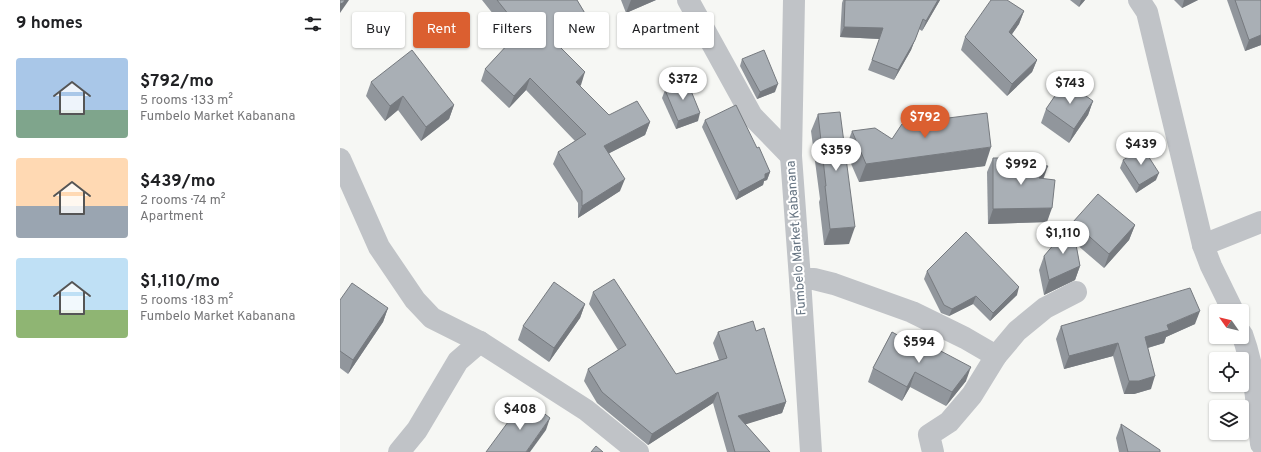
<!DOCTYPE html>
<html lang="en">
<head>
<meta charset="utf-8">
<style>
  :root { --surface:#fff; --page:#f6f6f6; --text:#202124; --muted:#757577; --accent:#db5f30 }
  body { margin:0; font-family:Overpass,sans-serif; background:var(--page); color:var(--text); height:100vh; display:flex; flex-direction:column; font-size:15px; white-space:nowrap }
  * { box-sizing:border-box; margin:0 }
  p { font-size:13px; color:var(--muted) }
  .icon { flex:none; width:22px; height:22px; fill:none; stroke:currentColor; stroke-width:2; stroke-linecap:round; stroke-linejoin:round }
  .map { position:relative; flex:1; overflow:hidden }
  .sheet { display:flex; flex-direction:column; background:var(--surface); width:340px }
  .sheet>* { flex:none }
  .guide { position:absolute; left:12px; top:12px; width:380px; height:36px; display:flex; gap:8px }
  .needle { width:26px; rotate:304deg }
  .tools { position:absolute; left:869px; top:304px; display:grid; gap:8px }
  .tools a { display:grid; place-items:center; width:40px; height:40px; border-radius:4px; background:var(--surface); box-shadow:0 1px 3px #0004; font-size:20px }
  .price { position:absolute; translate:-50% -34px; padding:0 9px; border-radius:14px; background:#fff; color:#222; font-size:13px; line-height:26px; filter:drop-shadow(0 1px 2px #0008) }
  .price::after { content:''; position:absolute; left:50%; top:24px; width:12px; height:9px; margin-left:-6px; background:inherit; clip-path:polygon(0 0,100% 0,50% 100%) }
  .price.active { background:var(--accent); color:#fff }
  ul { padding:0; list-style:none }
  li { display:flex; align-items:center; gap:12px; height:100px; padding:0 16px }
  li span { display:grid; place-items:center; flex:none; width:112px; height:80px; border-radius:4px; color:#555 }
  li>.icon { margin-inline-start:auto }
  span .icon { width:48px; height:48px; fill:#fffc; stroke-width:1 }
  li b { font-size:17px }
  h2 { display:flex; justify-content:space-between; align-items:center; height:48px; padding:0 16px; font-size:17px }
  .tag { padding:0 14px; border-radius:4px; background:var(--surface); box-shadow:0 1px 3px #0004; font-size:14px; line-height:36px }
  .tag.active { background:var(--accent); color:#fff }
  main { display:flex; flex:1; min-height:0 }
  .map>svg:first-child { display:block }
  .lines { fill:none; stroke-linecap:round; stroke-linejoin:round }
  .minor { stroke:#c0c3c7; stroke-width:22 }
  .wall { fill:#91969c }
  .shaded-wall { fill:#767a7f }
  .building { fill:#a9afb5; stroke:#767a7f }
  .labels { text-anchor:middle; dominant-baseline:central; stroke-width:4; stroke-linejoin:round; paint-order:stroke }
  .street-label { font-size:13px; fill:#677583; stroke:#fff }
</style>
</head>
<body>
<main>
<section class="sheet">
<h2>9 homes<svg class="icon" aria-label="filters" viewBox="0 0 24 24"><path d="M4 7h16M4 17h16"/><circle cx="9" cy="7" r="2"/><circle cx="15" cy="17" r="2"/></svg></h2>
<ul>
<li><span style="background:linear-gradient(#a9c7e8 65%,#7fa58c 0)"><svg class="icon" aria-label="home" viewBox="0 0 24 24"><path d="M3 11l9-7 9 7M6 9v11h12V9"/></svg></span><div><b>$792/mo</b><p>5 rooms · 133 m²</p><p>Fumbelo Market Kabanana</p></div></li>
<li><span style="background:linear-gradient(#ffd9b3 60%,#9aa5b1 0)"><svg class="icon" aria-label="home" viewBox="0 0 24 24"><path d="M3 11l9-7 9 7M6 9v11h12V9"/></svg></span><div><b>$439/mo</b><p>2 rooms · 74 m²</p><p>Apartment</p></div></li>
<li><span style="background:linear-gradient(#bfe0f5 65%,#8fb573 0)"><svg class="icon" aria-label="home" viewBox="0 0 24 24"><path d="M3 11l9-7 9 7M6 9v11h12V9"/></svg></span><div><b>$1,110/mo</b><p>5 rooms · 183 m²</p><p>Fumbelo Market Kabanana</p></div></li>
</ul>
</section>
<div class="map">
<svg width="921" height="452" viewBox="0 0 921 452">
  <rect width="100%" height="100%" fill="#f6f7f4"/>
  <g class="lines">
    <g class="minor">
      <path d="M348,0l64,116 39,40"/>
      <path d="M454,0l-3,156 9,123 11,173"/>
      <path d="M799,0l8,12 56,233 8,21 22,45"/>
      <path d="M0,159l39,88 36,53 17,18 48,24 106,68 52,42"/>
      <path d="M863,245l58,-23"/>
      <path d="M460,279h14l20,5 78,28 53,26 31,18"/>
      <path d="M902,334c13,35 15,73 19,110"/>
      <path d="M59,452l18,-22 41,-69 22,-19"/>
      <path d="M593,452l-4,-17 20,-13 23,-27 24,-39 21,-25 28,-23 31,-16"/>
    </g>
  </g>
  <g class="wall">
    <path d="M142,0h95l12,20 -4,13 -25,14 21,38 -1,1 29,29 41,7 -5,13 -36,18 11,38 -42,27v-15l-25,-39 5,-12 17,-11 -49,-51 -17,18 -28,-27 4,-12 28,-30z"/>
    <path d="M281,0h35l-30,13z"/>
    <path d="M503,0h97l-18,31 -3,-2 -8,21 -17,30 -26,-10 12,-31 -40,-2 2,-34z"/>
    <path d="M730,0h15l-6,7z"/>
    <path d="M834,0h24l-16,8z"/>
    <path d="M887,0h34v45l-16,6z"/>
    <path d="M684,11l-5,13 -7,10 25,26 -5,12 -25,24 -46,-46 4,-13z"/>
    <path d="M402,59l33,33 -18,7 -17,-33z"/>
    <path d="M31,82l83,23 -5,14 -28,22 -23,-31 -13,11 -19,-25z"/>
    <path d="M325,90l33,31 -22,8 -14,-31z"/>
    <path d="M753,101l-5,14 -19,28 -28,-20 5,-14z"/>
    <path d="M478,114l31,130 -25,1 -5,-43 1,-3 -9,-68z"/>
    <path d="M365,120l52,28 13,24 -3,8 -3,1 -1,4 -27,15 -34,-73z"/>
    <path d="M512,131l40,8 93,27 -126,16 -14,-32z"/>
    <path d="M653,158l24,5 26,16 4,43 -59,2 -1,-52z"/>
    <path d="M783,160l33,20 -20,13 -16,-25z"/>
    <path d="M733,222l62,3 -6,15 -25,28 -28,-24 4,22 -5,14 -31,15 -5,-25 5,-14 28,-32z"/>
    <path d="M587,271l90,24 -27,26 -17,-17 -24,12 -8,-3 -17,-34z"/>
    <path d="M253,292l83,82 43,-14 -6,-17 5,-11 38,-1 30,71 -4,11 -37,11 25,28h-43l-14,-49 -65,42 -51,-42 -13,-22 4,-12 30,-19 -29,-46z"/>
    <path d="M0,300l48,8 -5,14 -35,52 -8,-6z"/>
    <path d="M245,304l-5,14 -31,44 -31,-22 5,-14z"/>
    <path d="M855,324l-29,13 -2,6 -16,5 3,41 -17,5h-10l-11,-38 -49,13 -8,-30 5,-13z"/>
    <path d="M552,332l74,49 -20,25 -36,-19 -8,14 -34,-19 5,-14z"/>
    <path d="M781,424l39,28h-41l-3,-14z"/>
  </g>
  <g class="shaded-wall">
    <path d="M5,0h4l-9,13v-9z"/>
    <path d="M291,0h25l-30,13z"/>
    <path d="M598,0h2l-18,31 4,-10z"/>
    <path d="M741,0h4l-6,7z"/>
    <path d="M844,0h14l-16,8z"/>
    <path d="M684,11l-5,13 -14,20 4,-12z"/>
    <path d="M583,19l-12,31 -17,30 4,-10z"/>
    <path d="M249,20l-4,13 -35,20 4,-12z"/>
    <path d="M504,27l39,1 -3,11 -40,-2z"/>
    <path d="M921,35v10l-16,6 4,-11z"/>
    <path d="M697,60l-5,12 -25,24 5,-12z"/>
    <path d="M245,72l-4,13 -10,9 5,-12z"/>
    <path d="M190,78l-4,12 -17,18 5,-12z"/>
    <path d="M438,84l-3,8 -18,7 3,-7z"/>
    <path d="M63,96l-5,14 -13,11 5,-15z"/>
    <path d="M753,101l-5,14 -19,28 5,-14z"/>
    <path d="M114,105l-5,14 -28,22 5,-14z"/>
    <path d="M360,113l-2,8 -22,8 2,-8z"/>
    <path d="M310,122l-5,13 -45,23 4,-12z"/>
    <path d="M651,147l-6,19 -126,16 7,-18z"/>
    <path d="M708,166l-5,14 -4,-2z"/>
    <path d="M430,172l-3,8 -3,1 -1,4 -27,15 3,-8 26,-18z"/>
    <path d="M819,173l-3,7 -20,13 3,-8z"/>
    <path d="M285,179l-5,12 -42,27 4,-12z"/>
    <path d="M712,208l-5,14 -59,2 5,-15z"/>
    <path d="M795,225l-6,15 -25,28 5,-14z"/>
    <path d="M515,227l-6,17 -25,1 6,-16z"/>
    <path d="M740,266l-5,14 -31,15 5,-15z"/>
    <path d="M679,287l-2,8 -27,26 3,-8z"/>
    <path d="M636,296l-3,8 -24,12 3,-7z"/>
    <path d="M245,304l-5,14 -31,44 5,-14z"/>
    <path d="M48,308l-5,14 -35,52 5,-14z"/>
    <path d="M860,311l-5,13 -29,13 -2,6 -24,7 5,-13 22,-12z"/>
    <path d="M778,343l-5,13 -49,13 5,-13z"/>
    <path d="M631,367l-5,14 -20,25 6,-14z"/>
    <path d="M575,372l-5,15 -8,14 5,-14z"/>
    <path d="M815,376l-4,13 -17,5h-10l5,-13z"/>
    <path d="M378,392l-5,11 -65,42 4,-11z"/>
    <path d="M446,402l-4,11 -48,15 4,-12z"/>
    <path d="M210,418l-4,12 -16,22h-4z"/>
  </g>
  <g class="building">
    <path d="M0,0h5l-2,3 -3,1z"/>
    <path d="M157,0h80l12,20 -35,21 31,31 -9,10 33,33 28,-14 13,21 -46,24 21,33 -43,27v-15l-24,-39 28,-18 -56,-56 -16,18 -29,-27 36,-39z"/>
    <path d="M505,0h93l-12,21 -3,-2 -8,21 -17,30 -26,-10 11,-32 -39,-1z"/>
    <path d="M651,0h16l17,11 -15,21 28,28 -25,24 -47,-47z"/>
    <path d="M895,0h26v35l-12,5z"/>
    <path d="M72,50l42,55 -28,22 -23,-31 -13,10 -19,-24z"/>
    <path d="M424,50l14,34 -18,8 -18,-33z"/>
    <path d="M347,81l13,32 -22,8 -13,-31z"/>
    <path d="M725,81l28,20 -19,28 -28,-20z"/>
    <path d="M396,105l21,43 2,-1 11,25 -5,2v4l-26,14 -34,-72z"/>
    <path d="M500,112l15,115 -25,2 -5,-43h1l-8,-72z"/>
    <path d="M647,113l4,34 -125,17 -14,-33 23,-3 17,11 10,-15z"/>
    <path d="M803,148l16,25 -20,12 -16,-25z"/>
    <path d="M653,158h24v5l31,3 -9,12 16,2 -3,28 -59,1z"/>
    <path d="M758,194l37,31 -26,29 -36,-32z"/>
    <path d="M732,223l8,43 -31,14 -5,-24z"/>
    <path d="M626,232l53,55 -26,26 -17,-17 -24,13 -8,-4 -17,-34z"/>
    <path d="M274,279l62,95 51,-16 -9,-26 35,-11 3,10 8,-3 22,74 -48,14 32,36h-35l-17,-60 -66,42 -50,-42 -14,-23 38,-24 -33,-53z"/>
    <path d="M214,282l31,22 -31,44 -31,-22z"/>
    <path d="M12,283l36,25 -35,52 -13,-9v-51z"/>
    <path d="M850,288l10,23 -33,14 2,5 -24,7 10,39 -16,5h-10l-11,-38 -49,13 -8,-30z"/>
    <path d="M552,332l42,23 3,-6 34,18 -19,25 -37,-20 -8,15 -34,-19z"/>
    <path d="M192,404l18,14 -24,34h-40l25,-34z"/>
    <path d="M781,424l39,26v2h-32z"/>
    <path d="M256,446l7,6h-12z"/>
  </g>
  <g class="labels">
    <g class="street-label">
      <text transform="translate(457 238) rotate(-94)">Fumbelo Market Kabanana</text>
    </g>
  </g>
</svg>
<div class="tools">
<a><svg class="needle" viewBox="-14 -14 28 28"><path d="M0-13l5 13h-10z" fill="#e53935"/><path d="M0 13l5-13h-10z" fill="#757577"/></svg></a>
<a><svg class="icon" aria-label="locate" viewBox="0 0 24 24"><circle cx="12" cy="12" r="6"/><path d="M12 2v4M12 18v4M2 12h4M18 12h4"/></svg></a>
<a><svg class="icon" aria-label="layers" viewBox="0 0 24 24"><path d="M12 4l9 5-9 5-9-5zM3 14l9 5 9-5"/></svg></a>
</div>
<b class="price" style="left:343px;top:101px">$372</b>
<b class="price" style="left:730px;top:105px">$743</b>
<b class="price active" style="left:585px;top:139px">$792</b>
<b class="price" style="left:801px;top:166px">$439</b>
<b class="price" style="left:496px;top:172px">$359</b>
<b class="price" style="left:681px;top:186px">$992</b>
<b class="price" style="left:723px;top:255px">$1,110</b>
<b class="price" style="left:579px;top:364px">$594</b>
<b class="price" style="left:180px;top:431px">$408</b>
<div class="guide">
<a class="tag">Buy</a>
<a class="tag active">Rent</a>
<a class="tag">Filters</a>
<a class="tag">New</a>
<a class="tag">Apartment</a>
</div>
</div>
</main>
</body>
</html>
